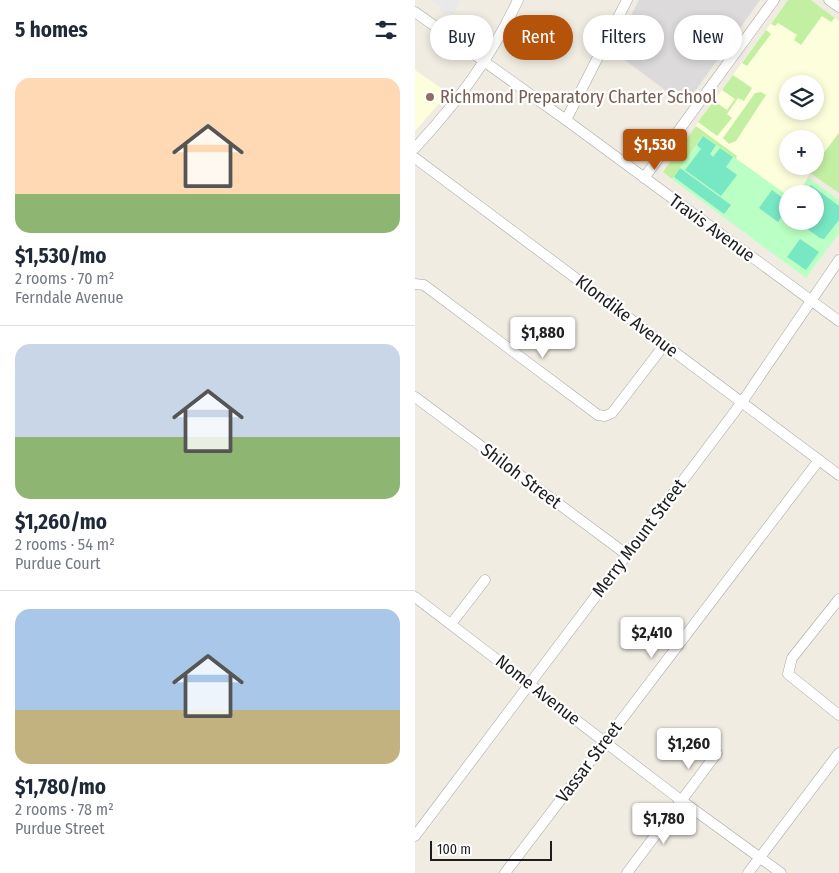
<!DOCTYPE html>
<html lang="en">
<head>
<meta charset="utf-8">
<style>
  :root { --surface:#fff; --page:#f6f6f7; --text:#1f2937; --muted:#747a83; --line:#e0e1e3; --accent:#b45309 }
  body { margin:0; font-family:"Fira Sans Condensed",sans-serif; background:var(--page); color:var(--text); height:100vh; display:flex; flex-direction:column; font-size:19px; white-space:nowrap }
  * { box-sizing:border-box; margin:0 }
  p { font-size:16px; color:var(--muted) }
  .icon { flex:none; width:28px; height:28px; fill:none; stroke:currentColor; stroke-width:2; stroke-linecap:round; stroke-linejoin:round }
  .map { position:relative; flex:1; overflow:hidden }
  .panel { display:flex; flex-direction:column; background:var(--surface); width:415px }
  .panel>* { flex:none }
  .top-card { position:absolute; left:15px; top:15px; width:334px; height:45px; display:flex; gap:10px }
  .fabs { position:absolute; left:364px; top:75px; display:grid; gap:10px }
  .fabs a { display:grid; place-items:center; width:45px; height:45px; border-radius:50%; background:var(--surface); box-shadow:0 2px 8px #0003; font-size:25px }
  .scale { position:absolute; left:15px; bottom:12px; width:122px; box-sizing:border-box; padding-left:5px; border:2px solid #1d1d1d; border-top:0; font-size:14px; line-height:18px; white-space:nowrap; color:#1d1d1d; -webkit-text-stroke:4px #fff; paint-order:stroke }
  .price { position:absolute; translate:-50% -42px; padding:0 11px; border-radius:5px; background:#fff; color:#222; font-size:16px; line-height:32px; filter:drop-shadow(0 1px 2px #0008) }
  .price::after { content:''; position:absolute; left:50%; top:30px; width:15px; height:11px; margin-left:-8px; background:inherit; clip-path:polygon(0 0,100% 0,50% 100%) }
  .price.on { background:var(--accent); color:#fff }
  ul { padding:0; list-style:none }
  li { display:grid; align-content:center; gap:10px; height:265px; padding:0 15px }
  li+li { border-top:1px solid var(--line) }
  li span { display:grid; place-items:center; height:155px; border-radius:15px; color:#555 }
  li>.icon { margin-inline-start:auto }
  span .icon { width:90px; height:90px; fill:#fffc; stroke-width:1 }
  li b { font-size:21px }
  h2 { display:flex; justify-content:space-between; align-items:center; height:60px; padding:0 15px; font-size:21px }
  .tag { padding:0 18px; border-radius:22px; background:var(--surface); box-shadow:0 2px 8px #0003; font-size:18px; line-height:45px }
  .tag.on { background:var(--accent); color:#fff }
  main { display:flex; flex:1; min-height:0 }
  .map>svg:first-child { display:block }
  .residential { fill:#dcdada }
  .education { fill:#fdffdc; fill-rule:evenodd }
  .grass { fill:#c3efa2 }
  .park { fill:#baffc4 }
  .pitch { fill:#78e7c3 }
  .parking { fill:#e9e9e9 }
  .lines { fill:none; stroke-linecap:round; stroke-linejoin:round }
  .minor-casing { stroke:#a4a4a4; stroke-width:11 }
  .minor { stroke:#fff; stroke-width:10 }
  .education-dot { fill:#8d6e63; stroke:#fff; stroke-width:2 }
  .labels { text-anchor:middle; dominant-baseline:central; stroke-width:4.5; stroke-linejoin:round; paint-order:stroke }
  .education-label { font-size:18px; fill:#785e54; stroke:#fff; text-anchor:start }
  .street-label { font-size:18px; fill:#1d1d1d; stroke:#fff }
</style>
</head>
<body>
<main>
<section class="panel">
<h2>5 homes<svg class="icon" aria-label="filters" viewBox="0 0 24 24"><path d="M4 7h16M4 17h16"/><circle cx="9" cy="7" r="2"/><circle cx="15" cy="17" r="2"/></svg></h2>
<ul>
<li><span style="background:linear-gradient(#ffd9b3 75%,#8fb573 0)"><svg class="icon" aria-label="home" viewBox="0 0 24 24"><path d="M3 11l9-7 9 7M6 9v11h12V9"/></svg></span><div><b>$1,530/mo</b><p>2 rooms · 70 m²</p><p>Ferndale Avenue</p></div></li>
<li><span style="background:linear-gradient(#c9d6e8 60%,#8fb573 0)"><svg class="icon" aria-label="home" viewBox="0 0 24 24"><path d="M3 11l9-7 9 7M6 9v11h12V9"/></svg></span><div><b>$1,260/mo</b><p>2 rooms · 54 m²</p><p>Purdue Court</p></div></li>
<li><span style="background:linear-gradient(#a9c7e8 65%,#c2b280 0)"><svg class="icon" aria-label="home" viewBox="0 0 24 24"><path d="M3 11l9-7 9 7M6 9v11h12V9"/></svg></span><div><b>$1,780/mo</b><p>2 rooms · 78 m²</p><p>Purdue Street</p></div></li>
</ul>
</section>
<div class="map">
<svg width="424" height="873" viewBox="0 0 424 873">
  <rect width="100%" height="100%" fill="#f0ece2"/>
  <path class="residential" d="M224,0h121l-75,105 -72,-54z"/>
  <g class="education">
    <path d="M373,0h23l28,21v112l-24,32v-26h-28v27h27l-16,28 -12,1 -92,-67zM372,84h28v27h-28z"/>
    <path d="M0,70l33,23 -33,38z"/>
  </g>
  <g class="grass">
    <path d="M373,0h23l24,18 -4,4 -9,-6 -21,29 -7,-5 3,-5 -19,-12 -3,3 -4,-2z"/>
    <path d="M351,30l5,4 -24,32 -5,-3z"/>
    <path d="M318,75l19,13 -8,13 -6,-3 -11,16 5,4 -15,18 -19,-14 16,-21 13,9 8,-11 -13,-9z"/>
    <path d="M346,92l5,3 -30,46 -7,3 -6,-6 32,-45z"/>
    <path d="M281,126l41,30 -1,3 -33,-23 -31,43 -9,-7z"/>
    <path d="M424,133v60l-30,-21z"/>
  </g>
  <path class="park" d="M288,135l84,60v26h28v-27h-18l12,-16 30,22v33l-33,45 -134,-99z"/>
  <g class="pitch">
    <path d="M288,136l13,9 -6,9 3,3 7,-9 13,9 -7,10 11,8 -16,21 -36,-26 16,-21 -4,-4z"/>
    <path d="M265,168l51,37 -7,9 -50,-37z"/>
    <path d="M396,185l28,21v14l-15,19 -4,-1 -24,-17h19v-27h-15z"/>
    <path d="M357,190l15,11v7l-9,14 -19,-14z"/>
    <path d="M385,239l19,13 -13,18 -19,-13z"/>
  </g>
  <path class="parking" d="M14,0h32l-8,16 -5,-3 -2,2 -7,-5 4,-8 -4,4z"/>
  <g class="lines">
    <defs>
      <g id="minor">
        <path d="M414,0l10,7"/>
        <path d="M0,12l151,108 273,201"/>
        <path d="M151,120l61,-120"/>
        <path d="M0,148c44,-48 75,-89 103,-148"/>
        <path d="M0,158l424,317"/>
        <path d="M229,178l130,-178"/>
        <path d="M0,284l9,1 174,130 7,1 7,-3 53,-69"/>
        <path d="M0,397l211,157"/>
        <path d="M0,597l267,204 99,72"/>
        <path d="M424,599l-47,59 -4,16 51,41"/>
        <path d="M36,624l34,-44"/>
        <path d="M0,836l327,-434 97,-142"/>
        <path d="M90,873l314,-413"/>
        <path d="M212,873l90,-120"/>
        <path d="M333,873l91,-120"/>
      </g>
    </defs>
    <use href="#minor" class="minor-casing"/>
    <use href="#minor" class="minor"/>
  </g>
  <circle class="education-dot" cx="15" cy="97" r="5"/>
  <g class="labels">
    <g class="education-label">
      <text x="25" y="97">Richmond Preparatory Charter School</text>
    </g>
    <g class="street-label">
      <text transform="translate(297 228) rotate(36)">Travis Avenue</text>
      <text transform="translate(212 316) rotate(37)">Klondike Avenue</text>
      <text transform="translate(106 476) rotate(37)">Shiloh Street</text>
      <text transform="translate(224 538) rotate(-53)">Merry Mount Street</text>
      <text transform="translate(123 690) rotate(38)">Nome Avenue</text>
      <text transform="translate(174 762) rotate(-53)">Vassar Street</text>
    </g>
  </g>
</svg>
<div class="fabs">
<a><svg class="icon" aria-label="layers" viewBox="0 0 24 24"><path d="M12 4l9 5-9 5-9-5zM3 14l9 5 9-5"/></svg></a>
<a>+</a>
<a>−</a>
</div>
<div class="scale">100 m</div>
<b class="price on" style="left:240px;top:171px">$1,530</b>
<b class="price" style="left:128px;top:359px">$1,880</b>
<b class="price" style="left:237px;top:659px">$2,410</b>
<b class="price" style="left:274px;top:770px">$1,260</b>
<b class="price" style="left:249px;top:845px">$1,780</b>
<div class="top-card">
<a class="tag">Buy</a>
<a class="tag on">Rent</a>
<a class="tag">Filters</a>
<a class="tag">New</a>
</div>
</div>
</main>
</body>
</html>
